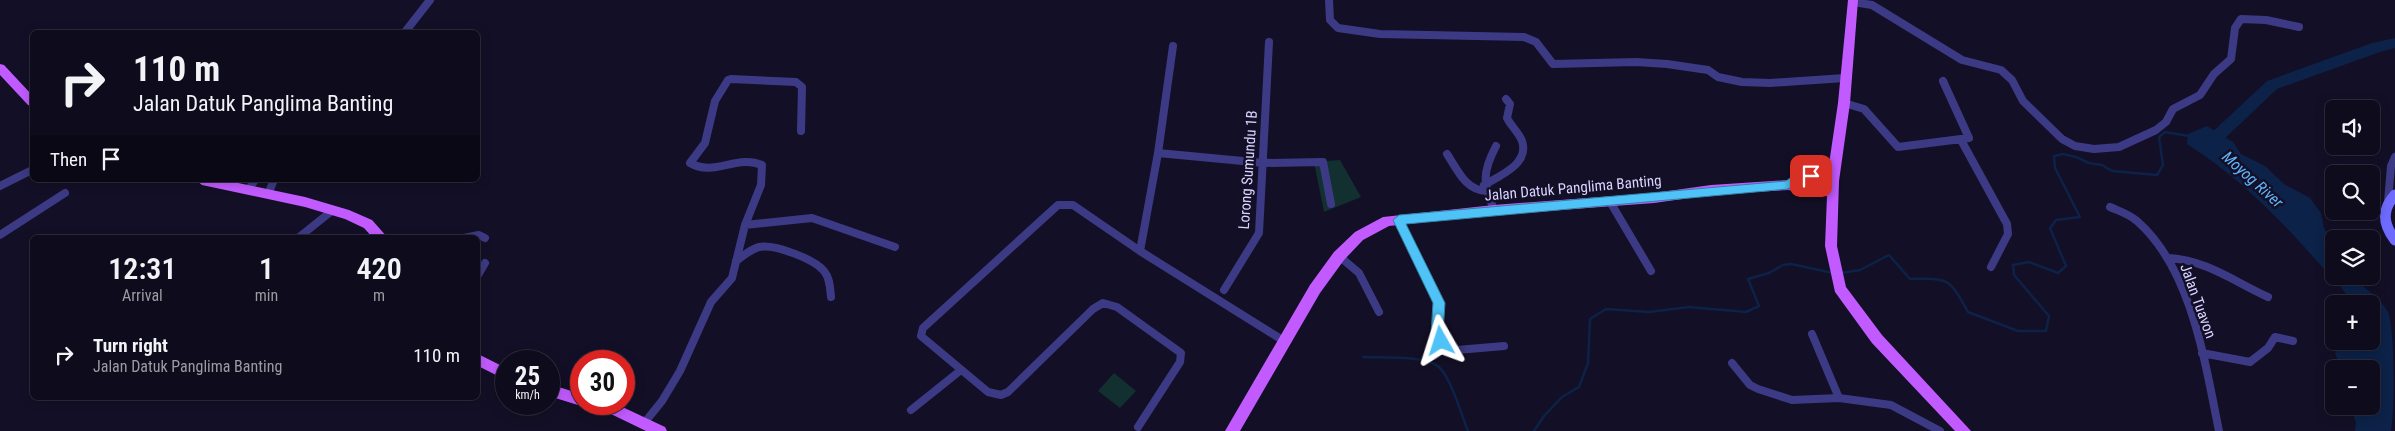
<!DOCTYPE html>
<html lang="en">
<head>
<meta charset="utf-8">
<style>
  body { margin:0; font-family:"Roboto Condensed",sans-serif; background:#1c1929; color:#f1f3f6; height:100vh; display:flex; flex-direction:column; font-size:19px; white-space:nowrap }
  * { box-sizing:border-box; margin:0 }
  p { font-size:16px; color:#9b9ba3 }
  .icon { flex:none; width:28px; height:28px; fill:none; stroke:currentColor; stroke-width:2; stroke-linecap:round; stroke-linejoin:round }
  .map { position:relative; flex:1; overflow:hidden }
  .drawer { position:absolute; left:30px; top:235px; width:450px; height:165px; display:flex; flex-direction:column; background:#0e0b1c; border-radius:8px; box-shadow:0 2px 12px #0003,0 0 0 1px #2e2b3b }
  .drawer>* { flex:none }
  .top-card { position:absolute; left:30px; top:30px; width:450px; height:152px; border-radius:8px; box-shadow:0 2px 12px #0003,0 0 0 1px #2e2b3b; background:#0e0b1c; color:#f1f3f6; overflow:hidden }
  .controls { position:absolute; left:2325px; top:100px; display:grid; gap:10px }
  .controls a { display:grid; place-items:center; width:55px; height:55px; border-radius:8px; background:#0e0b1c; box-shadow:0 2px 12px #0003,0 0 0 1px #2e2b3b; font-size:25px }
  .speed { position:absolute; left:495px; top:350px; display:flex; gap:10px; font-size:25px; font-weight:700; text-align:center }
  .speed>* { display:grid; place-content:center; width:65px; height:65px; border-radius:50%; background:#0e0b1c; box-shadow:0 2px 12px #0003,0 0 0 1px #2e2b3b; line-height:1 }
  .speed small { font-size:12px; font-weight:400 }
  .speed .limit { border:8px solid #d22; background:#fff; color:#111 }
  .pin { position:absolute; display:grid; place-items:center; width:42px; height:42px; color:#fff; margin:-21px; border-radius:10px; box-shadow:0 2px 8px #0006 }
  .me { position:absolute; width:55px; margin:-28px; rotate:354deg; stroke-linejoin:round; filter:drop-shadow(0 0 4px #0008) }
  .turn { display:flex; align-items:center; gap:18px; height:105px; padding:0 20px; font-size:22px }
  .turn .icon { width:65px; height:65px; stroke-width:2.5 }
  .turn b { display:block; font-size:35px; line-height:42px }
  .then { display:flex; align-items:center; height:48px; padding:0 20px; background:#0003; gap:10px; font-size:19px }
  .eta { display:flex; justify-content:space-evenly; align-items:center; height:85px; text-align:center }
  .eta b { font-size:30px; font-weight:600; line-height:35px }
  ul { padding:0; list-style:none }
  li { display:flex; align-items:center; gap:15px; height:70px; padding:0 20px }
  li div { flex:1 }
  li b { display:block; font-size:19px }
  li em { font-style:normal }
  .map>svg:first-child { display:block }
</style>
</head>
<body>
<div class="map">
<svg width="2395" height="431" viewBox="0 0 2395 431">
  <rect width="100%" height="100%" fill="#130f26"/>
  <path fill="#12302f" d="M1340 160 1361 197 1324 212 1314 162Z
    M1114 373 1136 391 1120 408 1098 391Z"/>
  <path fill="#0c2248" d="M2207 126 2233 142 2241 154 2265 166 2284 184 2310 198 2321 213 2324 228 2334 243V276H2354C2364 290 2379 296 2388 312 2395 330 2395 408 2391 431H2355L2356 423 2350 406H2371V369H2341L2335 353 2341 341H2371V304H2352C2346 291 2333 279 2323 268 2283 222 2239 177 2187 144L2188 134Z"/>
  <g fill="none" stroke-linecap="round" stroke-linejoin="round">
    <path stroke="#0c2248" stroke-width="2.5" d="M1841 273 1860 270 1889 255 1910 279C1950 278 1949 278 1968 312L2018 331H2046L2049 316 2014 275 2013 265 2029 262 2058 273 2066 266 2050 228 2056 220 2080 217 2055 168 2054 156 2063 154 2076 157 2089 163 2102 165 2112 171 2157 175 2163 165 2159 137 2165 132 2189 136
      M1363 357C1381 358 1426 355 1439 367 1452 380 1461 414 1468 431
      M1534 431 1544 416 1562 397 1579 387 1588 363 1590 319 1606 309 1649 312 1689 307 1746 312 1759 306 1748 279 1769 273 1783 265 1791 264 1833 273"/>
    <path fill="#0c2248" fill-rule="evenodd" d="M2395 38V48L2380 52 2277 89 2222 141 2227 148 2225 152C2215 155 2209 149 2204 141L2207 137 2267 81 2372 43Z"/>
    <path stroke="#3d3a85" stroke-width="8" d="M1329 0 1330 20 1338 28 1380 34 1524 37 1536 42 1553 64 1636 62 1667 64 1708 70 1718 77 1742 82 1770 83 1845 78
      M1853 2 1872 5 1962 60 2001 70 2012 80 2023 101 2062 139 2075 146 2094 149 2119 147 2156 130 2166 122 2173 109 2200 95 2214 74 2231 59 2235 28 2241 19 2266 20 2299 27
      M405 32 430 0
      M1844 103 1864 109 1898 147 1969 138 1943 81
      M1961 140 2007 224 2008 234 1991 267
      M1158 153 1264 163 1323 162 1331 204
      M1447 154C1457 169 1465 190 1486 191
      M1484 185C1499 176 1530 164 1522 141 1519 133 1511 126 1507 118L1510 104 1506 99
      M0 186 32 170
      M248 190 255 180
      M268 194 274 180
      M1609 200 1651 271
      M2388 201 2391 166 2395 157
      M2110 207C2119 211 2129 214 2137 221 2192 269 2205 363 2219 431
      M1494 210C1483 182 1482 173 1496 146
      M1399 220 1439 303 1437 334 1441 341 1457 350 1504 346
      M745 225 812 218 895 247
      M0 235 65 193
      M298 238 333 210
      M464 238 479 235 485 238
      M1140 251 1158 153 1173 46
      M1339 256 1359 273 1379 312
      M2169 258C2206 260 2235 282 2268 297
      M736 261C743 256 751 249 759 247 775 244 814 259 824 271 830 278 830 288 831 297
      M478 275 485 263
      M1224 290 1259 233 1269 42
      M1812 334 1839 398
      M2202 353 2250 362 2268 348 2275 337 2293 341
      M1732 363 1750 385 1758 389 1792 400 1839 398 1891 405 1940 431
      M911 410 961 370
      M645 422 662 401 680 371 711 302 732 278 745 225 761 185 762 165C737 154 714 177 690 163L705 143 715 101 728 80 731 79 796 82 802 87 801 131
      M1138 427 1180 362 1181 353 1117 307 1103 303 1093 309 1008 392 1001 395 988 392 921 336 923 328 1058 205H1073L1140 251 1284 341"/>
    <path stroke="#6f6bff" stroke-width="11" d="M2395 195C2381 210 2383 224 2395 240"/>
    <path fill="#c25bff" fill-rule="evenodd" d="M1848 0H1858L1850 103 1839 181 1837 246 1846 287 1882 335 1971 431H1955L1872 343 1835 292 1825 246 1827 196 1788 190 1755 192 1711 195 1654 203 1494 215 1389 226 1363 240 1344 260 1320 293 1240 431H1225L1310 285 1334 252 1355 232 1383 217 1494 205 1654 193 1711 185 1788 180 1805 183 1807 173 1815 169 1828 171 1838 103ZM1817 179 1824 180 1828 184 1827 187 1822 186Z
      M0 64 4 65 32 95V106L28 105 0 75Z
      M196 180H224L305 197 349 210 372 220 388 238H373L364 228 345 219 305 207 202 185Z
      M478 354 506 368V380L478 366Z
      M549 384 581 394V404H586L581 406 549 396Z
      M588 404H616L665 427 667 431H646L613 415 590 408Z"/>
  </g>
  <path fill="#4fc3f7" stroke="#337fa1" d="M1811 172 1815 173V179L1801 182 1788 189 1406 224 1445 303 1443 334 1447 341 1441 347 1436 345 1431 334 1433 303 1393 220 1399 215 1786 181 1794 175Z"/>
  <g text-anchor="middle" stroke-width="5" stroke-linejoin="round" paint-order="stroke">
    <g font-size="15" fill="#d9d4ff" stroke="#130f26">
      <text transform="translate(1248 170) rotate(-86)" y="5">Lorong Sumundu 1B</text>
      <text transform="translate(1573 188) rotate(-5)" y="5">Jalan Datuk Panglima Banting</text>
      <text transform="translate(2198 301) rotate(70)" y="5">Jalan Tuavon</text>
    </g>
    <g font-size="16" font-style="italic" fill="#62b6ff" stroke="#130f26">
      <text transform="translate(2253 179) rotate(42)" y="6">Moyog River</text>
    </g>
  </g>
</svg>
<div class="controls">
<a><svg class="icon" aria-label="sound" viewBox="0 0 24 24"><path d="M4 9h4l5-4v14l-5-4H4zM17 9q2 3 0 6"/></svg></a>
<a><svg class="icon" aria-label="search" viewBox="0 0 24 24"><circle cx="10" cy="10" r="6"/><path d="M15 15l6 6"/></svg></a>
<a><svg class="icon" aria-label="layers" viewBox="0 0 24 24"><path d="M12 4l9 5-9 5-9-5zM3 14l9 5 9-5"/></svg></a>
<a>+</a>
<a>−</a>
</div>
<div class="speed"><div>25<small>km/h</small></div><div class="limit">30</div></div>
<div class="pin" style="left:1811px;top:176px;background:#d93025"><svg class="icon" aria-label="arrive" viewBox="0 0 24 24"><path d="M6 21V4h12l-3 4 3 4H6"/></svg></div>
<svg class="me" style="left:1441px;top:341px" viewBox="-20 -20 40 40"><path d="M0-17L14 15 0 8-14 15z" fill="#4fc3f7" stroke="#fff" stroke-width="4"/></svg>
<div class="top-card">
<div class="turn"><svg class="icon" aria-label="right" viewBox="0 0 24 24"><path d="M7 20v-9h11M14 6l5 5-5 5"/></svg><div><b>110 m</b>Jalan Datuk Panglima Banting</div></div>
<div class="then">Then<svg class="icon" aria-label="arrive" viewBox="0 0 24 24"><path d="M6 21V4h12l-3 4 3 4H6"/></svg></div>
</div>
<section class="drawer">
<div class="eta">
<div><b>12:31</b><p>Arrival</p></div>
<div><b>1</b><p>min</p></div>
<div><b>420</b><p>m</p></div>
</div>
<ul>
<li><svg class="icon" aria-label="right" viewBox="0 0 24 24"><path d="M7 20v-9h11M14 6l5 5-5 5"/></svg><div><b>Turn right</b><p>Jalan Datuk Panglima Banting</p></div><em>110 m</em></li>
</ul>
</section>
</div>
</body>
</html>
